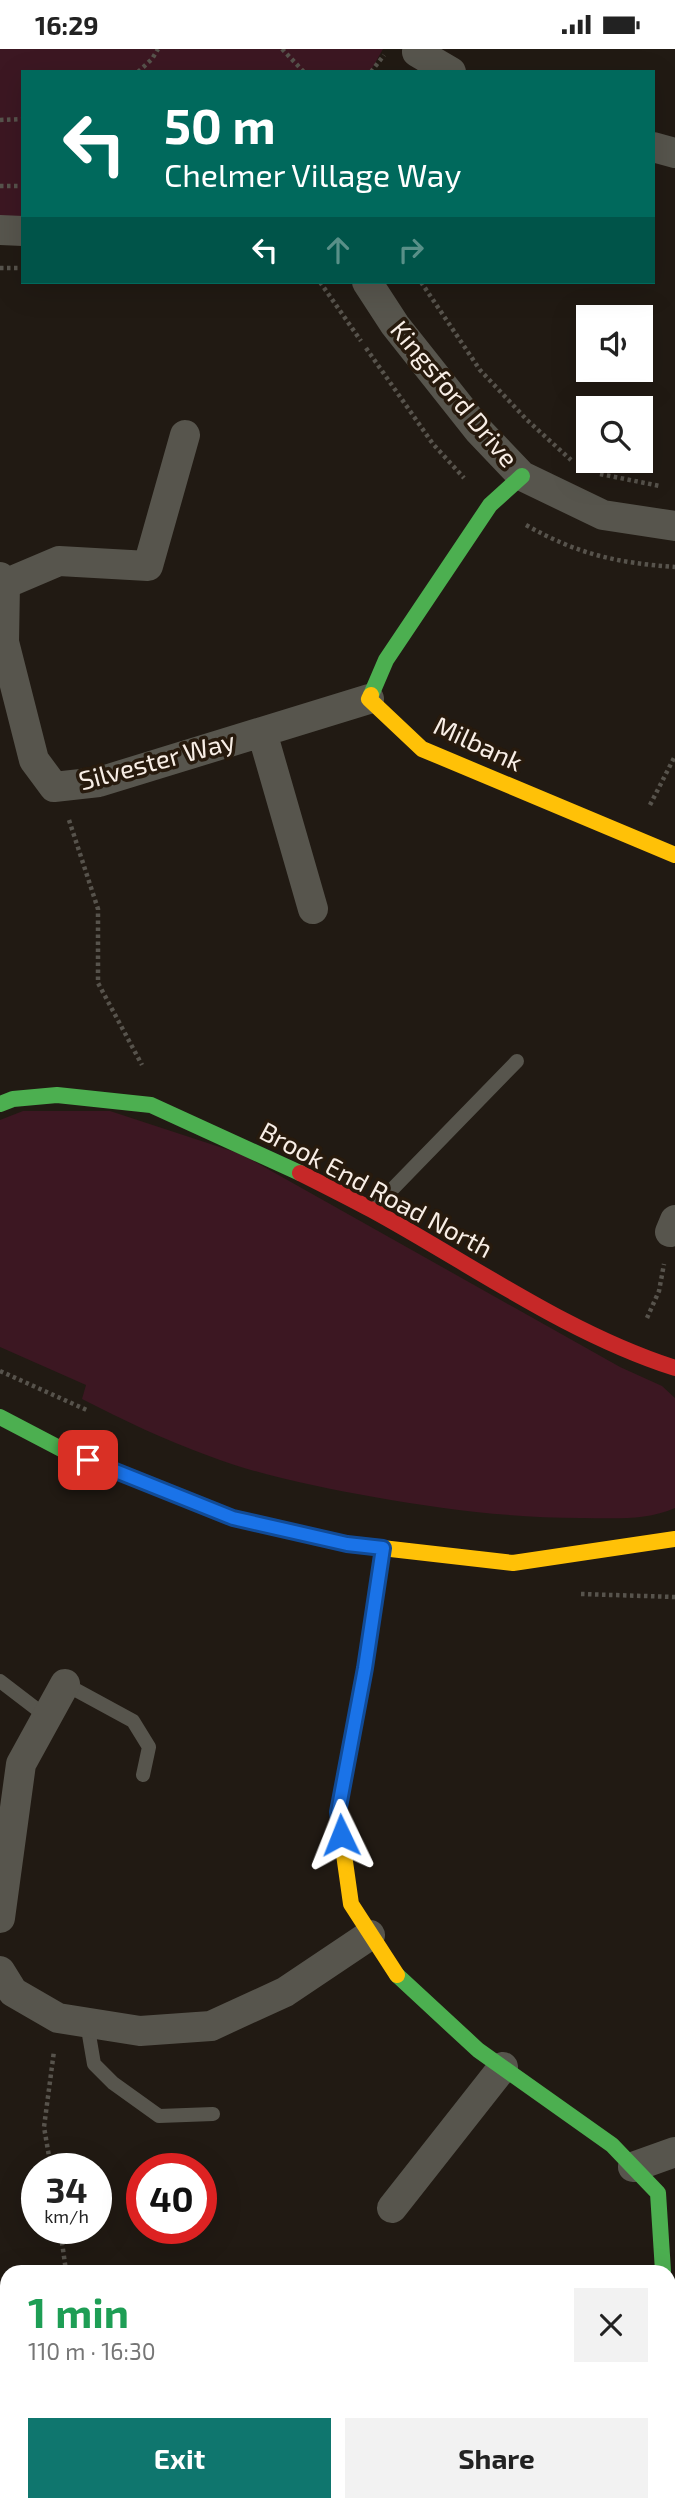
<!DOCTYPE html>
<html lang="en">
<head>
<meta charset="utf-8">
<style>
  body { margin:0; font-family:"Exo 2",sans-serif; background:#f2f2f2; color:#222; height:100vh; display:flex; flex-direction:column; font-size:26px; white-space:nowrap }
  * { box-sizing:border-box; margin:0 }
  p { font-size:23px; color:#767676 }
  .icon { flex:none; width:38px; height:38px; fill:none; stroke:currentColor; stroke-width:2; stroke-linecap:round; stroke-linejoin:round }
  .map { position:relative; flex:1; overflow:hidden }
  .drawer { position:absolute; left:0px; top:2216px; width:676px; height:247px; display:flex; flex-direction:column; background:#fff; border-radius:21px 21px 0 0; box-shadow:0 7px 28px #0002 }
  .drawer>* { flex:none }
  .top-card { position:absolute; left:21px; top:21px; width:634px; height:214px; border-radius:0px; box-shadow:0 7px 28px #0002; background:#00695c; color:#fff; overflow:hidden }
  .buttons { position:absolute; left:576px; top:256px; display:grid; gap:14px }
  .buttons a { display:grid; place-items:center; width:77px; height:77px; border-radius:0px; background:#fff; box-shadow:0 7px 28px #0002; font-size:35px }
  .speed { position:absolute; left:21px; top:2104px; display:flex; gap:14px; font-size:35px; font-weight:700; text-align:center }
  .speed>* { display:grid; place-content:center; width:91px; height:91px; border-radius:50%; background:#fff; box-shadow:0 7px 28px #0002; line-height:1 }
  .speed small { font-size:18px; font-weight:400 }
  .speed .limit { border:10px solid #d22; background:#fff; color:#111 }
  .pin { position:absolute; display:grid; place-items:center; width:60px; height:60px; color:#fff; margin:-30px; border-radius:14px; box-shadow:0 4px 10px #0006 }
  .me { position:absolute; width:77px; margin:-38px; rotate:358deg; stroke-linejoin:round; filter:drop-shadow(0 0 5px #0008) }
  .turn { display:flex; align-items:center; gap:24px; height:147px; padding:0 28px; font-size:32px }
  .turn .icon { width:91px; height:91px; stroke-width:2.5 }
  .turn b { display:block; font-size:49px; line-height:60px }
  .lanes { display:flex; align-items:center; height:66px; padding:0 28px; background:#0003; justify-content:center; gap:35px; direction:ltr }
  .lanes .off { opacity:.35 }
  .round { display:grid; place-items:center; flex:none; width:74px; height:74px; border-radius:0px; background:#f2f2f2 }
  .summary { display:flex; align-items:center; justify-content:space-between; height:119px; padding:0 28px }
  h1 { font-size:42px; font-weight:700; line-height:52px; color:#1e9e55 }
  .button { display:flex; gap:14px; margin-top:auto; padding:14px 28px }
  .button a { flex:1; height:80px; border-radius:0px; background:#0f766e; color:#fff; font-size:28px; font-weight:700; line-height:80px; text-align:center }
  .button a+a { background:#f2f2f2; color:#222 }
  .status { display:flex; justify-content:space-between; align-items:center; height:49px; padding:0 35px; background:#fff; direction:ltr }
  .status svg { height:19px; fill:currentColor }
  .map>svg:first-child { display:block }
</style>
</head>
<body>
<div class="status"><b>16:29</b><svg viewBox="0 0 49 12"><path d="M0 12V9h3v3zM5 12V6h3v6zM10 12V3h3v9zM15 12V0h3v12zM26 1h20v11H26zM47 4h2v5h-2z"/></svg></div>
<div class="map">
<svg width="675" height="2461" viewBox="0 0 675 2461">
  <rect width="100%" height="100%" fill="#211a13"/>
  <path fill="#3c1722" d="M0 0H383L370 23H23V174L0 172Z
    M23 1062H110L241 1105 620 1318 662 1337 675 1349V1459C646 1472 612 1469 581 1469 511 1469 442 1460 374 1448 318 1438 262 1427 209 1407 165 1391 123 1371 82 1350L86 1336 0 1298V1071Z
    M0 2236H7V2455H53V2461H0Z"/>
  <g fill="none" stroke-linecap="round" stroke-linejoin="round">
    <path stroke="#57534c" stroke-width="4.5" stroke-dasharray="3.5 3.5" stroke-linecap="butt" d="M282 0 304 23
      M138 23 152 10 158 0
      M371 23 384 6
      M0 71 23 70
      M0 137H23
      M0 219H23
      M320 233 361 292
      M421 233 480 321 527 371 571 411
      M366 299 433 395 464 429
      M600 425 660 437
      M526 476C577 505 617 514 675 518
      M650 756 675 707
      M69 771 98 860V934L142 1016
      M647 1269 659 1242 664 1215
      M0 1322 89 1362
      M581 1545 675 1548
      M51 2119 44 2078 54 2002
      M60 2179 66 2222
      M0 2289 7 2288
      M668 2310 675 2303
      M0 2397 7 2398"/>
    <path stroke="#57554d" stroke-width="14" d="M373 1160 517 1012
      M0 1632 47 1668
      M65 1635 133 1672 149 1698 143 1726
      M87 1974 94 2015 113 2034 159 2067 213 2065
      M585 2461V2455"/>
    <path stroke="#57554d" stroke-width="30" d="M417 3 451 23
      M653 98 675 104
      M0 181 23 182
      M367 233 395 276 479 382 522 427 603 466 675 477
      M0 528 5 535 4 593 34 711 54 738 99 733 369 650
      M5 535 59 512 148 517 185 386
      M262 683 313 860
      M670 1183 675 1171
      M0 1869 21 1715 65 1635
      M0 1922 13 1943 58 1969 140 1982 211 1977 285 1943 370 1886
      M633 2118 675 2103
      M392 2159 503 2018
      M349 2461 350 2455"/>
    <path stroke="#4caf50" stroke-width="16" d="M371 646 386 611 490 456 522 427
      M0 1055 13 1050 57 1046 151 1056 300 1124
      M0 1368 63 1401 233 1469 299 1484
      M397 1926 478 2001 612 2096 658 2144 663 2222"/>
    <path stroke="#ffc107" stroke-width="16" d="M371 646 369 650 422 700 675 806
      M299 1484 347 1495 513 1514 675 1490
      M383 1499 365 1619 338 1763 351 1855 397 1926"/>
    <path stroke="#c62828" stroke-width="16" d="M300 1124C324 1136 348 1148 372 1161 471 1215 566 1284 675 1319"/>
  </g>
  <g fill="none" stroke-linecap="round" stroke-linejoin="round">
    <g stroke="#114b97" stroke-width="18">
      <path id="route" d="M88 1411 233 1469 347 1495 383 1499 365 1619 338 1763 341 1786"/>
    </g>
    <use href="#route" stroke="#1a73e8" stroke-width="12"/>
  </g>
  <g text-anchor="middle" stroke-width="7" stroke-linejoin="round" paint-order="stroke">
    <g font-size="26" fill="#f8eee6" stroke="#271a0d">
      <text transform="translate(454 345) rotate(50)" y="9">Kingsford Drive</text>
      <text transform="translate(478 695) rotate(25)" y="9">Milbank</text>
      <text transform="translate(157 712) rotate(-15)" y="9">Silvester Way</text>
      <text transform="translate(376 1141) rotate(28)" y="9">Brook End Road North</text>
    </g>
  </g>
</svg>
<div class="buttons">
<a><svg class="icon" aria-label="sound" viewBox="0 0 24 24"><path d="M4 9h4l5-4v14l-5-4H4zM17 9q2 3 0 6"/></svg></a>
<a><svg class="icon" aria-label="search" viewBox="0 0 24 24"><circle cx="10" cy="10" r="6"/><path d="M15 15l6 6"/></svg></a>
</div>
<div class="speed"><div>34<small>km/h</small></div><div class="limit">40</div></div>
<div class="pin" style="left:88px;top:1411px;background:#d93025"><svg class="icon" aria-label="arrive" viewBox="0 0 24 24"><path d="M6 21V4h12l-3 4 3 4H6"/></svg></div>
<svg class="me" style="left:341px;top:1786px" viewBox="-20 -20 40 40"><path d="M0-17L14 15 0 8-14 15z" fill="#1a73e8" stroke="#fff" stroke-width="4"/></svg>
<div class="top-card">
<div class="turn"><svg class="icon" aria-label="left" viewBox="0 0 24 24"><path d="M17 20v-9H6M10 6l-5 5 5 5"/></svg><div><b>50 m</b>Chelmer Village Way</div></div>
<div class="lanes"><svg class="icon" aria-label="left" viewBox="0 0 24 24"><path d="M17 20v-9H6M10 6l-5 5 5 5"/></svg><svg class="icon off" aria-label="ahead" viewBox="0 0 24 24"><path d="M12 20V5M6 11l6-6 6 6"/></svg><svg class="icon off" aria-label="right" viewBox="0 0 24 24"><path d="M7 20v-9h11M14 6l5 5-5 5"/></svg></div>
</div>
<section class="drawer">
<div class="summary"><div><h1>1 min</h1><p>110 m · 16:30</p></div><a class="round"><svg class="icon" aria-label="close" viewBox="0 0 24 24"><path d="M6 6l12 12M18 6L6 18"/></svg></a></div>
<div class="button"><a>Exit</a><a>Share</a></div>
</section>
</div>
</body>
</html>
